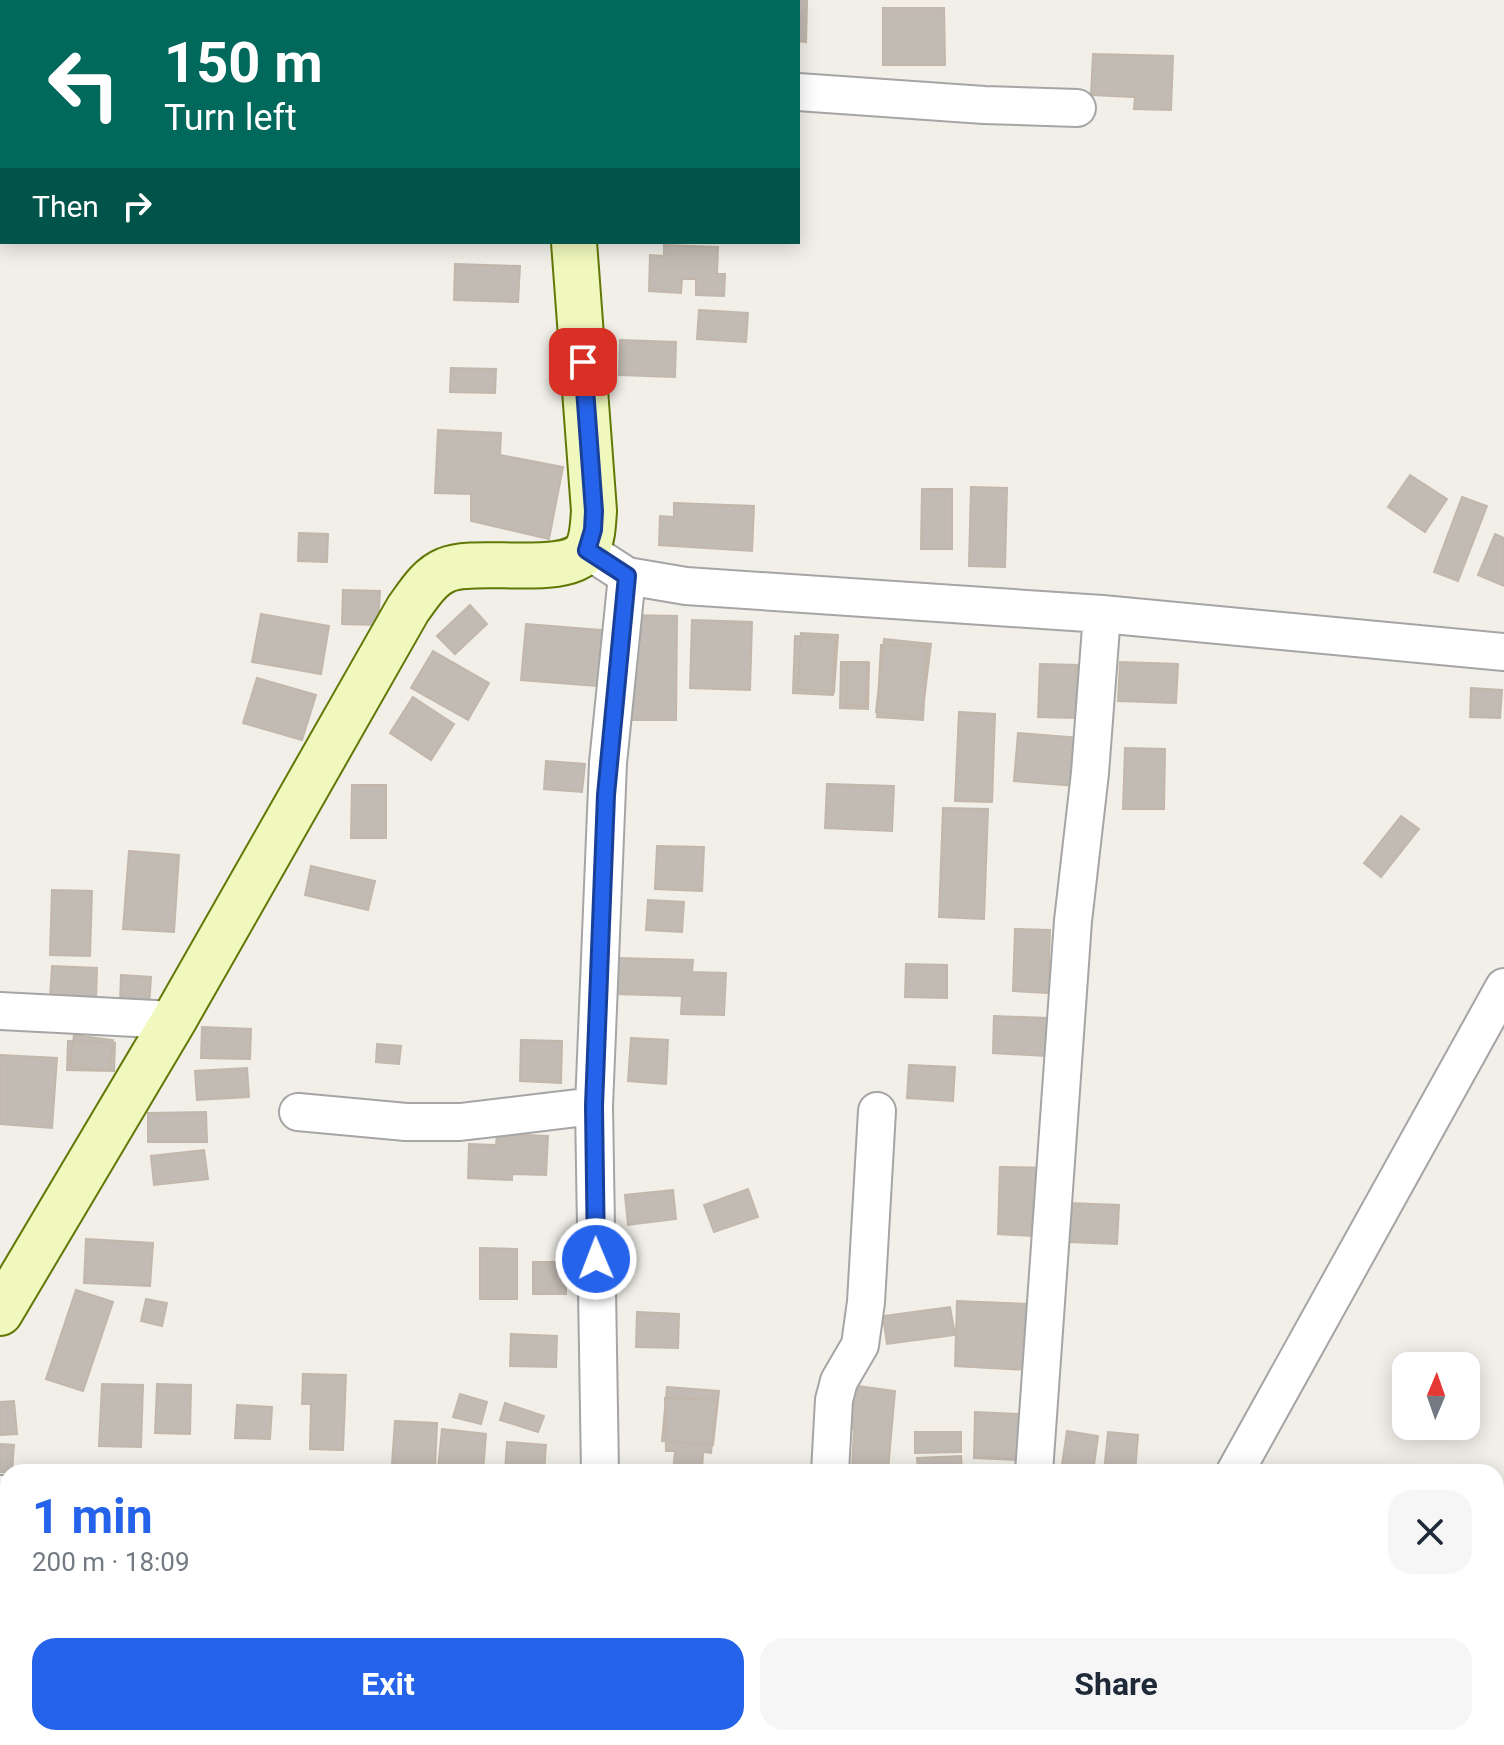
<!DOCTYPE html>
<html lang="en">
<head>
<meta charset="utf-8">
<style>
  body { margin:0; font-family:Roboto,sans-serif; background:#f6f6f7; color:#1f2937; height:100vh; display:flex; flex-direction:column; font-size:30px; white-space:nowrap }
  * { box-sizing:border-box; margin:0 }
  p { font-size:26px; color:#747a83 }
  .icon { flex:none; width:44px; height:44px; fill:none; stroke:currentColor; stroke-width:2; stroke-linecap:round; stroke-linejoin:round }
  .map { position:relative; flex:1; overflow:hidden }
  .panel { position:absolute; left:0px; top:1464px; width:1504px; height:282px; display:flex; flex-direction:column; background:#fff; border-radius:24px 24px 0 0; box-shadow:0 4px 20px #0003 }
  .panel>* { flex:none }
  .top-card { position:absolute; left:0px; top:0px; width:800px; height:244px; box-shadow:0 4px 20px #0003; background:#00695c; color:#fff; overflow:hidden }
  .needle { width:52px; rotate:2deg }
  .tools { position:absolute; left:1392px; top:1352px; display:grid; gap:16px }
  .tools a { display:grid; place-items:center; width:88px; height:88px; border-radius:16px; background:#fff; box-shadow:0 4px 20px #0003; font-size:40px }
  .pin { position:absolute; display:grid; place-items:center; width:68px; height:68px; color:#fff; margin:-34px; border-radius:16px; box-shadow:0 4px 12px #0006 }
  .me { position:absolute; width:88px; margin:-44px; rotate:359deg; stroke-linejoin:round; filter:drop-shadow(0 0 6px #0008) }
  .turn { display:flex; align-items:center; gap:28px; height:168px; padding:0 32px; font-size:36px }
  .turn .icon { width:104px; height:104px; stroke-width:2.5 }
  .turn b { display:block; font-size:56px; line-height:68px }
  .then { display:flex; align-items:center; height:76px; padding:0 32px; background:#0003; gap:16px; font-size:30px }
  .round { display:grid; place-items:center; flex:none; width:84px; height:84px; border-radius:24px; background:#f6f6f7 }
  .summary { display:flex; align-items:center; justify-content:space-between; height:136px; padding:0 32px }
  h1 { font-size:48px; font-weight:700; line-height:60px; color:#2563eb }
  .button { display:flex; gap:16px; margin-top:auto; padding:16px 32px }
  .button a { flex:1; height:92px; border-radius:24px; background:#2563eb; color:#fff; font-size:32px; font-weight:700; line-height:92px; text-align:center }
  .button a+a { background:#f6f6f7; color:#1f2937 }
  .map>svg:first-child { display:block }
</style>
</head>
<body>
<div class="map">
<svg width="1504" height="1745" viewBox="0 0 1504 1745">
  <rect width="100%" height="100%" fill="#f1efe8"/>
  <path fill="#c2bbb4" stroke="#c2b7aa" stroke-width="2" d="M610 0H694L610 2Z
    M738 0H807L806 42 798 41V2H738Z
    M883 8H944L945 65H883Z
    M1093 54 1173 56 1171 110 1134 109 1135 97 1091 95Z
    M664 245 718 247 717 274H725L724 296 696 295V279H682L681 293 649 291 650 255 664 256Z
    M455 264 520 266 518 302 454 300Z
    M699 310 748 313 746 342 697 339Z
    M620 340 676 342 675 377 619 375Z
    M451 368 496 369 495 393 450 392Z
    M438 430 501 433 500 455 563 467 549 539 471 521V494L435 493Z
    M1410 475 1447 499 1425 532 1388 507Z
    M971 487 1007 488 1005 567 969 566Z
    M922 489H952V549H921Z
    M1462 497 1487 506 1458 581 1434 572Z
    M674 503 754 506 752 551 659 545 660 516 674 517Z
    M299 533 328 534 327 562 298 561Z
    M1495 534 1504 538V586L1478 575Z
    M343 590 380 591 378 625 342 624Z
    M470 605 487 624 455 654 437 636Z
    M261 614 329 626 321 674 252 662Z
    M625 615 677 616 676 720H625Z
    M692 620 752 622 750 690 690 688Z
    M526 624 613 631 609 687 521 680Z
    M801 633 838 635 834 692 798 689Z
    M795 636 835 638 833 695 793 693Z
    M884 639 931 644 922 717 876 712Z
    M881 645 927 647 923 720 877 717Z
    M433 651 489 683 468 720 411 688Z
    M841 662 869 663 868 709 840 708Z
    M847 662H868L866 706 846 705Z
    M1120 662 1178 664 1176 703 1118 701Z
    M1040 664 1078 665 1076 718 1038 717Z
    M257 678 316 695 302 740 243 723Z
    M1471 688 1502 690 1500 718 1470 717Z
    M413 697 454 724 431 760 390 733Z
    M959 712 995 714 992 802 955 801Z
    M1018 733 1080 738 1076 786 1014 781Z
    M1125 748 1165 749 1164 809H1123Z
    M546 761 585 764 582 792 544 789Z
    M827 784 894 786 892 831 825 828Z
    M352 785H386V838H351Z
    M943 808 988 809 984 919 939 917Z
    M1401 816 1419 829 1381 877 1364 863Z
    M657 846 704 847 702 891 655 889Z
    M129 851 179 855 174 932 123 929Z
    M311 866 375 881 368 910 305 895Z
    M52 890 92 891 90 956 50 955Z
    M648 900 684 902 682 932 646 930Z
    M1015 929 1050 930 1048 993 1013 991Z
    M618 958 693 960 692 972 726 973 724 1015 681 1014 682 996 616 994Z
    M906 964 947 965V998L905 997Z
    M52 966 97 968 96 999 50 997Z
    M121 975 151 977 149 1005 120 1003Z
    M994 1016 1047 1018 1045 1056 993 1053Z
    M202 1027 251 1029 250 1059 201 1058Z
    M74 1035 113 1040 109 1071 70 1066Z
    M631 1038 668 1040 666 1084 628 1081Z
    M521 1040 562 1041 561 1083 520 1081Z
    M68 1041 115 1043 114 1071 67 1070Z
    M377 1044 401 1046 399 1064 376 1062Z
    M0 1055 57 1058 52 1128 0 1124Z
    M909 1065 955 1067 953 1101 907 1098Z
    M247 1068 249 1097 197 1100 195 1071Z
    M206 1112 207 1142H148V1113Z
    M497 1134 548 1136 546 1175 512 1174V1180L468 1178 469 1144 496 1145Z
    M204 1150 208 1179 154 1185 151 1156Z
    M1000 1167 1048 1168 1047 1197H1034L1032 1236 998 1234Z
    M748 1189 758 1217 714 1232 704 1205Z
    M673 1190 676 1219 628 1225 625 1195Z
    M1069 1203 1119 1205 1117 1244 1068 1242Z
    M86 1239 153 1243 150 1286 84 1283Z
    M480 1248 517 1249V1299H480Z
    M533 1262H566V1294H533Z
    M76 1290 113 1302 83 1391 46 1379Z
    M146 1299 167 1303 162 1326 141 1321Z
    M957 1301 1030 1304 1028 1370 955 1366Z
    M950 1307 955 1335 887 1344 883 1316Z
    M637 1312 679 1314 678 1348 636 1347Z
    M511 1334 557 1336 556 1367 510 1366Z
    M303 1374 346 1375 343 1450 310 1449 311 1404H302Z
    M102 1384 143 1385 141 1447 99 1446Z
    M157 1384 191 1385 190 1434 155 1433Z
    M843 1384 895 1391 888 1470 852 1469 854 1429 836 1426Z
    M667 1387 719 1391 713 1445 662 1441Z
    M460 1394 487 1402 481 1424 453 1417Z
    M665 1398 717 1400 711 1453 703 1452 702 1472H673L675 1451H666Z
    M14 1401 17 1434 0 1435V1402Z
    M505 1403 544 1416 538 1432 500 1420Z
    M237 1405 272 1407 270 1439 235 1438Z
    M975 1412 1020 1414 1018 1460 974 1458Z
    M395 1421 437 1423 435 1467 392 1464Z
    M442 1429 486 1434 483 1472 438 1469Z
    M1067 1431 1098 1436 1093 1472H1061Z
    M915 1432H961V1452L915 1453Z
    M1108 1432 1138 1435 1135 1472H1104Z
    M507 1442 546 1445 544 1472H505Z
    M0 1444 14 1445 12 1472H0Z
    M961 1456 962 1472H918L917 1458Z
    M0 1515H8V1565H0Z
    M1504 1695V1745H1488L1482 1742 1484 1738H1496V1712Z
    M1204 1738H1248L1244 1745H1201Z"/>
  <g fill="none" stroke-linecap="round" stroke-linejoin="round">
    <g stroke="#a5a5a5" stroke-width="40">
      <path id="street" d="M798 92 984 105 1077 108
        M587 550 627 576 686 586 1102 614 1504 652
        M0 1011 174 1020
        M298 1112 406 1122H460L594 1106
        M600 1472 594 1106 608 763 627 576
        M830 1472 834 1400 839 1381 860 1345 866 1302 877 1111
        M1034 1472 1073 921 1090 773 1102 614
        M1235 1472 1504 987
        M0 1494H8
        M1398 1738 1411 1745
        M197 1745V1738"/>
    </g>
    <g stroke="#617807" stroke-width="48">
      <path id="secondary" d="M553 0V2
        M0 1313 174 1020 408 609C419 594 429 577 446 570 477 556 572 580 588 547 593 536 593 523 594 511L574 242"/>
    </g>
    <use href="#street" stroke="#fff" stroke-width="36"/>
    <use href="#secondary" stroke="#f0f8be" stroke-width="44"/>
  </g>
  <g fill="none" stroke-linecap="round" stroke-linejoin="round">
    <g stroke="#184099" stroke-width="20">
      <path id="route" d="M583 362 594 511 593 530 587 550 627 576 606 795 594 1106 596 1259"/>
    </g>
    <use href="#route" stroke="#2563eb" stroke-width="14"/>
  </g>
</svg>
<div class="tools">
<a><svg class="needle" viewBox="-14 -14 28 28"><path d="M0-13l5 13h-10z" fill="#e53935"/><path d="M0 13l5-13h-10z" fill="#747a83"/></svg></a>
</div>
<div class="pin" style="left:583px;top:362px;background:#d93025"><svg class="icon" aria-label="arrive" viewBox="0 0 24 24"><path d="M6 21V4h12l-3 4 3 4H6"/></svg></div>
<svg class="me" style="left:596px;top:1259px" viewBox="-20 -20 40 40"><circle r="17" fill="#2563eb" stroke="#fff" stroke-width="3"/><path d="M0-11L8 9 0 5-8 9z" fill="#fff"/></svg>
<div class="top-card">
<div class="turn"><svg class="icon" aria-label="left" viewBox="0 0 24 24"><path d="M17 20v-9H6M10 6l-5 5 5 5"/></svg><div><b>150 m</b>Turn left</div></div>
<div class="then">Then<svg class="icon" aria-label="right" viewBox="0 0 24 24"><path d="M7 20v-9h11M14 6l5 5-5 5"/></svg></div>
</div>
<section class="panel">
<div class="summary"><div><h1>1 min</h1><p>200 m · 18:09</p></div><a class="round"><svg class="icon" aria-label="close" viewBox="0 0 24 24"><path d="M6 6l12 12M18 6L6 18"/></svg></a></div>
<div class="button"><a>Exit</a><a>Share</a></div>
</section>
</div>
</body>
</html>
